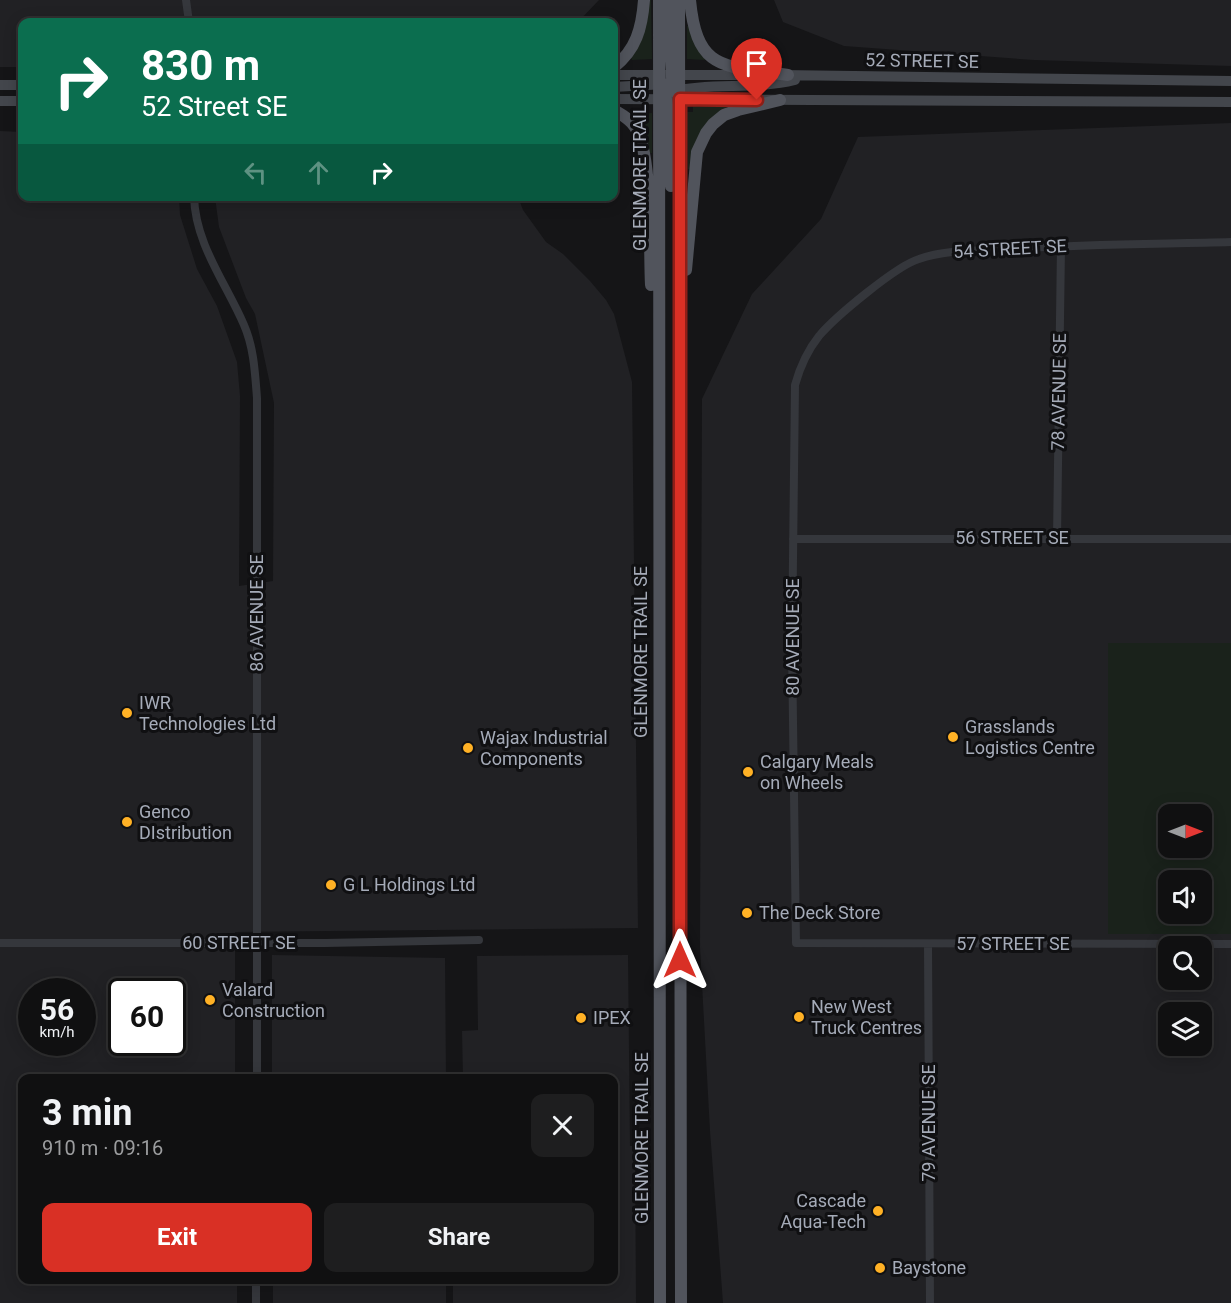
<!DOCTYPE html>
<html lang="en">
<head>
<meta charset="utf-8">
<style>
  body { margin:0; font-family:Roboto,sans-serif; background:#1e1e1f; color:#f1f3f6; height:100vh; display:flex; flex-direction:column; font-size:22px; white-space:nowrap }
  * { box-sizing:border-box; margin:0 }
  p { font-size:20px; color:#9c9d9f }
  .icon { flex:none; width:33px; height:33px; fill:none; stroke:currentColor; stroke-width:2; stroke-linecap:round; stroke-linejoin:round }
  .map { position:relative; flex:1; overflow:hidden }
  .side { position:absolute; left:18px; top:1074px; width:600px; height:210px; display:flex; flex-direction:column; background:#101011; border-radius:12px; box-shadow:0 3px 15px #0003,0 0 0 2px #303031 }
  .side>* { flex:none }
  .top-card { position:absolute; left:18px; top:18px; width:600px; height:183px; border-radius:12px; box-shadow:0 3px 15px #0003,0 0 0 2px #303031; background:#0b6e4f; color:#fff; overflow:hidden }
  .needle { width:39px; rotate:90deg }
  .tools { position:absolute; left:1158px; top:804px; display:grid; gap:12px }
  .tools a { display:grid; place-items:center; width:54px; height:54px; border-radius:12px; background:#101011; box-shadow:0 3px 15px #0003,0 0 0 2px #303031; font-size:30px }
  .speed { position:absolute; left:18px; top:978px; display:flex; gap:12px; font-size:30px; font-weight:700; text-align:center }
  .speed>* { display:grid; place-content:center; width:78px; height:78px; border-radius:50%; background:#101011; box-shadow:0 3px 15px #0003,0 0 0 2px #303031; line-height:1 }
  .speed small { font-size:15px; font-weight:400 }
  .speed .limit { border:3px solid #111; border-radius:9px; background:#fff; color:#111 }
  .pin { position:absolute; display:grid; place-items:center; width:51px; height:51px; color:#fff; margin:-62px -26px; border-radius:50% 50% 50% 0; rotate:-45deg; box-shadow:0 0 6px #0007 }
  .pin .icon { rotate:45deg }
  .me { position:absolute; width:66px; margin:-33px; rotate:0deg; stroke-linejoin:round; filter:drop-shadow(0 0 4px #0008) }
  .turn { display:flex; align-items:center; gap:21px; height:126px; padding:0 24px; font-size:27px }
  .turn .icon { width:78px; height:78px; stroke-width:2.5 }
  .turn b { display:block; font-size:42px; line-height:51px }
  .lanes { display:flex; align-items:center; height:57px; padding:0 24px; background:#0003; justify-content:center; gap:30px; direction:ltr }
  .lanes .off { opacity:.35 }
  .round { display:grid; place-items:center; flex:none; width:63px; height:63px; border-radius:12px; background:#1e1e1f }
  .headline { display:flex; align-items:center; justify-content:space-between; height:102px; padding:0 24px }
  h1 { font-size:36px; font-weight:700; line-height:45px }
  .action { display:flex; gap:12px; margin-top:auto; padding:12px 24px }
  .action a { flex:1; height:69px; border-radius:12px; background:#d93025; color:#fff; font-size:24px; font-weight:700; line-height:69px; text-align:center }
  .action a+a { background:#1e1e1f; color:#f1f3f6 }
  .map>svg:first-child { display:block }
</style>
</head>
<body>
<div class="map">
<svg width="1231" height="1303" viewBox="0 0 1231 1303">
  <rect width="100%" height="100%" fill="#151517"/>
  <path fill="#212124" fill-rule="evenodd" d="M0 0H599L578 22H22V67H0Z
    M774 0H1231V66L1034 60 844 46 783 22Z
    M1231 123V1303H723L710 1131 700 947 702 399 752 294 821 219 858 137ZM1168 814H1202V848H1168ZM1168 880H1202V914H1168ZM1168 946H1202V980H1168ZM1168 1012H1202V1046H1168Z
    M0 131 22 132V196L179 197 180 215 197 269 217 306 237 362 240 396 239 586 273 581 274 403 255 314 246 298 219 227 215 197H518L523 210 546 242 563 254 590 281 606 300 614 314 632 382 638 928 235 932V1078H22V1280H237V1303H0ZM32 992H82V1042H32ZM122 992H172V1042H122Z
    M272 955 445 958 446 1078H272Z
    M628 955 630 1146H635L636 1303H453V1280H614V1078H463L462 1031 478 1030 477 956Z
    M273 1280H446V1303H273Z"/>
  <path fill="#1a221b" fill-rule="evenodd" d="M648 0H651L652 59 632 60 631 58Z
    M687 26H690L702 55 705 60 687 59Z
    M693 106H726V109L691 169H688L687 112H693Z
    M652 113V153H649L631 115Z
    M1108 643H1231V934H1108ZM1202 814V848H1168V814ZM1202 880V914H1168V880Z"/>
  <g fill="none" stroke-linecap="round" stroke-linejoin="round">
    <path stroke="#35373c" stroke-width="8" d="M186 0 189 22
      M194 196C195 244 226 283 244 325 254 348 255 373 257 398V1078
      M1231 242C1157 244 1083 244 1009 249 979 251 947 249 919 259 896 266 835 317 819 336 807 351 800 367 795 385L792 646 796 943 1231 944
      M1057 538 1061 246
      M793 539H1231
      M0 943H325L479 940
      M928 944 930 1303
      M256 1303V1280"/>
    <path stroke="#43464c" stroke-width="10" d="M614 75H760
      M781 75 1231 81
      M0 85H22
      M614 87 665 84
      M673 91C713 82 755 90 795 80
      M614 99 1231 102
      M0 101H22"/>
    <path stroke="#51545c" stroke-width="12" d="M659 0 660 1303
      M667 0 673 91
      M679 0 681 1303
      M690 0C697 74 726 65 788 75
      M614 67C636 50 642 28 644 0
      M663 84 668 110 671 186
      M614 110C622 115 630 119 635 127 653 153 649 250 651 285
      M686 270 697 152 706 133 713 124 724 115 738 110 780 100"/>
  </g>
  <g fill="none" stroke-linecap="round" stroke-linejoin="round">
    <g stroke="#8d1f18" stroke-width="15">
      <path id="route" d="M680 960V99L757 100"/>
    </g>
    <use href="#route" stroke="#d93025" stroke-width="10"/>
  </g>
  <g fill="#ffb125" stroke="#101012" stroke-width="2">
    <circle cx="127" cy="713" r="6"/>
    <circle cx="953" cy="737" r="6"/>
    <circle cx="468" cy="748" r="6"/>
    <circle cx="748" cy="772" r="6"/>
    <circle cx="127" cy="822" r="6"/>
    <circle cx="331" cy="885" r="6"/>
    <circle cx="747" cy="913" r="6"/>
    <circle cx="210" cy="1000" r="6"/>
    <circle cx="799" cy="1017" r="6"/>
    <circle cx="581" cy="1018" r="6"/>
    <circle cx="878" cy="1211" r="6"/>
    <circle cx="880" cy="1268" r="6"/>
  </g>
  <g text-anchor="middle" stroke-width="6" stroke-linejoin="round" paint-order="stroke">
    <g font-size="18" fill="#a5abb8" stroke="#101012">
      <text transform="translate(922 61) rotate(1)" y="6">52 STREET SE</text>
      <text transform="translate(640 165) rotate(-90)" y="6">GLENMORE TRAIL SE</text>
      <text transform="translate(1010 249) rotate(-3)" y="6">54 STREET SE</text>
      <text transform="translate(1059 392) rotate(-89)" y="6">78 AVENUE SE</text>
      <text x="1012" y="544">56 STREET SE</text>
      <text transform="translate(257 613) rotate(-90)" y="6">86 AVENUE SE</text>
      <text transform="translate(793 637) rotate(-90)" y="6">80 AVENUE SE</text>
      <text transform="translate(641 652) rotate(-90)" y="6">GLENMORE TRAIL SE</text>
      <text x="239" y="949">60 STREET SE</text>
      <text x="1013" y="950">57 STREET SE</text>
      <text transform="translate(929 1123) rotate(-90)" y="6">79 AVENUE SE</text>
      <text transform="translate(642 1138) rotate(-90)" y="6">GLENMORE TRAIL SE</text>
    </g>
    <g font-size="18" fill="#a5abb8" stroke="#101012" text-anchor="start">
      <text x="139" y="709">IWR<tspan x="139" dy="21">Technologies Ltd</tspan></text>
      <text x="965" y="733">Grasslands<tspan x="965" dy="21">Logistics Centre</tspan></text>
      <text x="480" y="744">Wajax Industrial<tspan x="480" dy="21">Components</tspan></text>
      <text x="760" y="768">Calgary Meals<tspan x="760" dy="21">on Wheels</tspan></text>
      <text x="139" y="818">Genco<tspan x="139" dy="21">DIstribution</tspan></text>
      <text x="343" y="891">G L Holdings Ltd</text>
      <text x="759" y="919">The Deck Store</text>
      <text x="222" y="996">Valard<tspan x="222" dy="21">Construction</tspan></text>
      <text x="811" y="1013">New West<tspan x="811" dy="21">Truck Centres</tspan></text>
      <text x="593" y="1024">IPEX</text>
      <text x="866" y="1207" text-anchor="end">Cascade<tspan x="866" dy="21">Aqua-Tech</tspan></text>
      <text x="892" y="1274">Baystone</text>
    </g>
  </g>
</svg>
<div class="tools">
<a><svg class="needle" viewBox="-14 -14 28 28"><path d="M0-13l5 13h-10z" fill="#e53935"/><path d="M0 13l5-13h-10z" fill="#9c9d9f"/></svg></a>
<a><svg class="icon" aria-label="sound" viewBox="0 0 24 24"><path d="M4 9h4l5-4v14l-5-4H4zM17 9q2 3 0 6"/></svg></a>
<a><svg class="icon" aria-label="search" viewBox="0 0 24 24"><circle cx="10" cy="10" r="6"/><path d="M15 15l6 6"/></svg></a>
<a><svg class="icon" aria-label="layers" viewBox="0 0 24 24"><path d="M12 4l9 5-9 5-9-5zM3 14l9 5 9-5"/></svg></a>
</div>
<div class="speed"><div>56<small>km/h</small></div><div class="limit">60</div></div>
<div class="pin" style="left:757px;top:100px;background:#d93025"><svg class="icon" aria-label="arrive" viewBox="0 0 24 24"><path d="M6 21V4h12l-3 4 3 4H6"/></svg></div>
<svg class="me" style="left:680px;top:960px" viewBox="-20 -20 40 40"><path d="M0-17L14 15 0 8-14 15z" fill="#d93025" stroke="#fff" stroke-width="4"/></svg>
<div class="top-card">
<div class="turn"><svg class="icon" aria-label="right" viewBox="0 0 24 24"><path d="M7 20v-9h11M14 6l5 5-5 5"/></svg><div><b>830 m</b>52 Street SE</div></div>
<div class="lanes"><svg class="icon off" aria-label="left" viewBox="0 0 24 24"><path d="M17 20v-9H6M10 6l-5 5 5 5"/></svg><svg class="icon off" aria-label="ahead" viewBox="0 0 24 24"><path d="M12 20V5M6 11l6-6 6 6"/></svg><svg class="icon" aria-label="right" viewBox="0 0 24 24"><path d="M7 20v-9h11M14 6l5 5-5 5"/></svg></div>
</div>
<section class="side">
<div class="headline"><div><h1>3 min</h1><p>910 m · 09:16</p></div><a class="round"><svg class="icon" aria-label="close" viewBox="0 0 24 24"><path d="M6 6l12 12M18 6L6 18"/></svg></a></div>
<div class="action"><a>Exit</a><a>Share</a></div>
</section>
</div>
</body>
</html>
